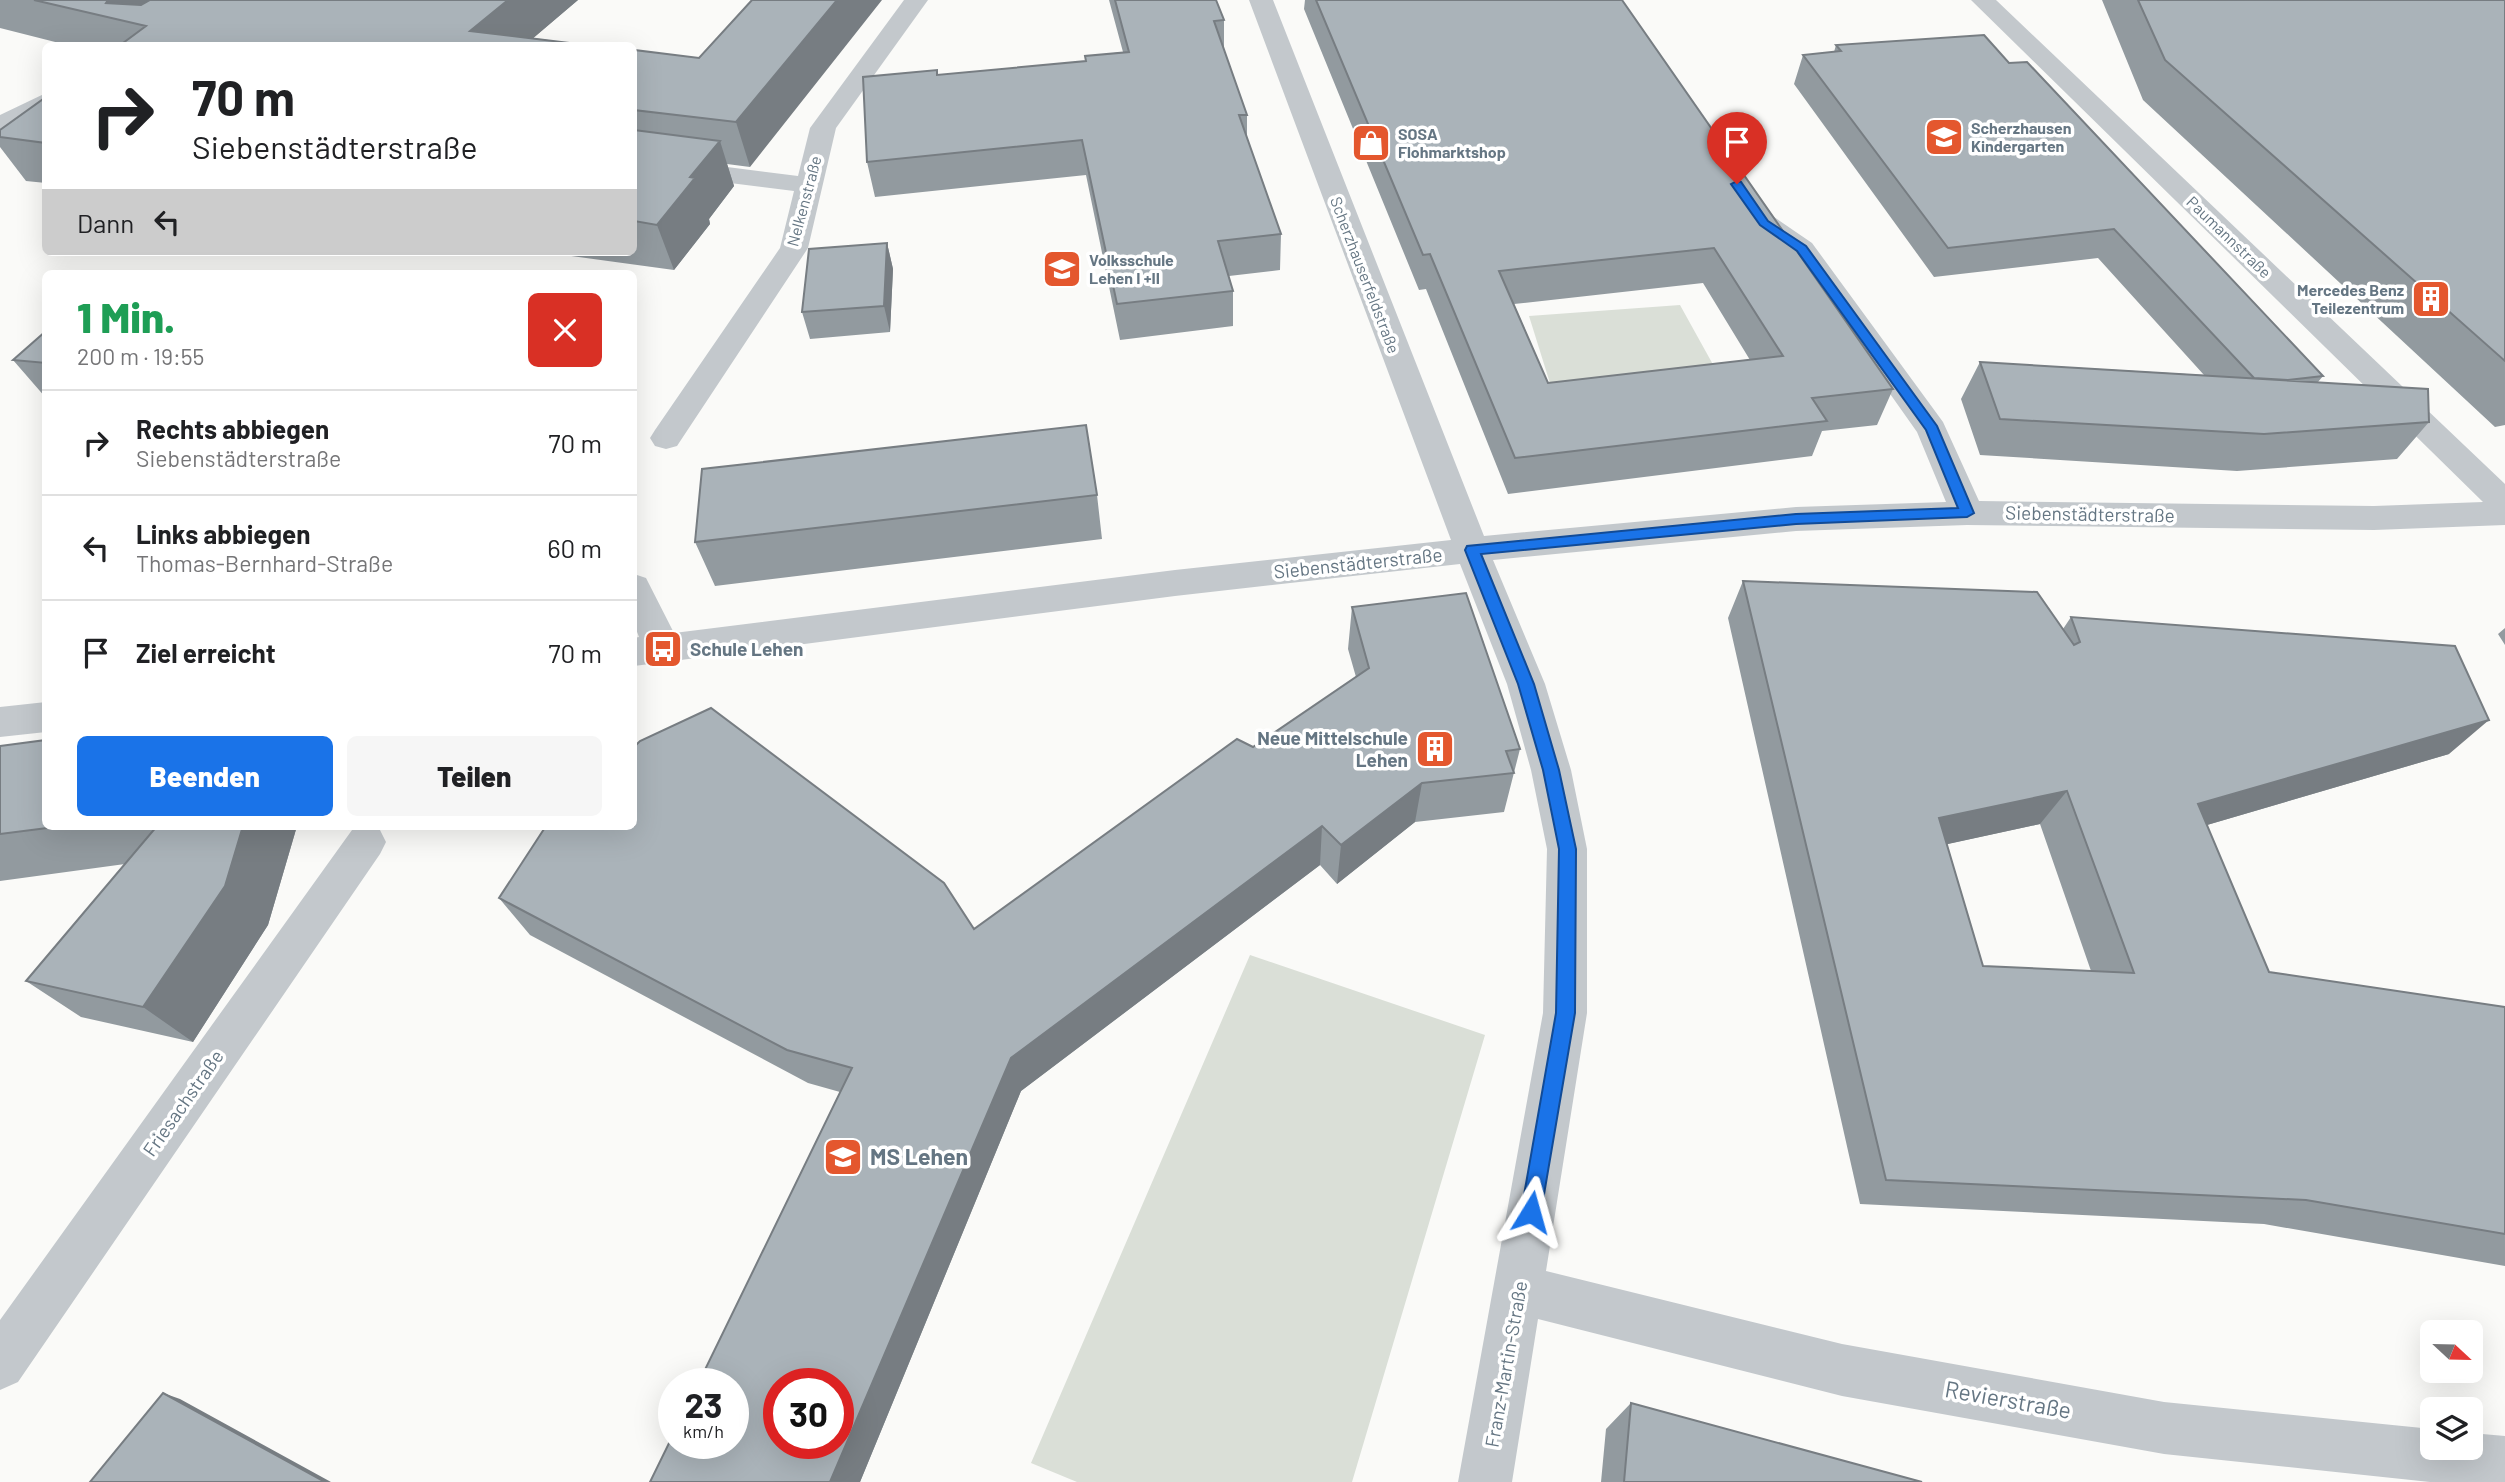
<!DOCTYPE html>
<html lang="de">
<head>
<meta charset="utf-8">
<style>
  body { margin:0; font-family:Barlow,sans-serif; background:#f6f6f6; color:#202124; height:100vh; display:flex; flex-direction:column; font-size:26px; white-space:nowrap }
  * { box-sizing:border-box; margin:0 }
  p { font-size:23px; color:#757577 }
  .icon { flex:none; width:38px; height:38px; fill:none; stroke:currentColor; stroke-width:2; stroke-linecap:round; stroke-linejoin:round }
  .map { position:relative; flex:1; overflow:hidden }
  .sheet { position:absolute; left:42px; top:270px; width:595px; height:560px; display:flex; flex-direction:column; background:#fff; border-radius:10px; box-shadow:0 7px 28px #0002 }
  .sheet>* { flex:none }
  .guide { position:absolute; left:42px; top:42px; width:595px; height:214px; border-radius:10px; box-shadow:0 7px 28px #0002; background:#fff; color:#202124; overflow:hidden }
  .needle { width:46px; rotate:112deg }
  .buttons { position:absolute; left:2420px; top:1320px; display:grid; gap:14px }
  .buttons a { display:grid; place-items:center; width:63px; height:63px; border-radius:10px; background:#fff; box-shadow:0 7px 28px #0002; font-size:35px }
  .speed { position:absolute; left:658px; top:1368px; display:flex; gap:14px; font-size:35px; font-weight:700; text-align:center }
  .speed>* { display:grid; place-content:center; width:91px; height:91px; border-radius:50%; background:#fff; box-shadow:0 7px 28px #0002; line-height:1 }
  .speed small { font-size:18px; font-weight:400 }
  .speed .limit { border:10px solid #d22; background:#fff; color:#111 }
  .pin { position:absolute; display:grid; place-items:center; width:60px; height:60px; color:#fff; margin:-72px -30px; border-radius:50% 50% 50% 0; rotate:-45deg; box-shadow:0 0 7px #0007 }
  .pin .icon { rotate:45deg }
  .me { position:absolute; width:77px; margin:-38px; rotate:8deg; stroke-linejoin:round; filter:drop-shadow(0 0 5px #0008) }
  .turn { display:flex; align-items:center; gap:24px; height:147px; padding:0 35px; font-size:32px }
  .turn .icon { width:91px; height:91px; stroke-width:2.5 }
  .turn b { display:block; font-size:49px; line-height:60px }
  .then { display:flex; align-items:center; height:66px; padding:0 35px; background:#0003; gap:14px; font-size:26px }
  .round { display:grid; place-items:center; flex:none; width:74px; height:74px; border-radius:10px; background:#f6f6f6 }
  .head { display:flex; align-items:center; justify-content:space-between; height:119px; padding:0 35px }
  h1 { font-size:42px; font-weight:800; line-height:52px; color:#1e9e55 }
  .cta { display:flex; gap:14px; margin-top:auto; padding:14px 35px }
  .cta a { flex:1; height:80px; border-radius:10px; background:#1a73e8; color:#fff; font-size:28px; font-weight:800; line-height:80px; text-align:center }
  .cta a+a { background:#f6f6f6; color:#202124 }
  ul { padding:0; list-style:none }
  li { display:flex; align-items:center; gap:21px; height:105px; padding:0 35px; border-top:2px solid #e0e0e0 }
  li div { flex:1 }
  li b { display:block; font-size:26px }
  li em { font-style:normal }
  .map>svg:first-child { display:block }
</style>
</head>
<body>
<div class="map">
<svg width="2505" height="1482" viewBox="0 0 2505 1482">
  <rect width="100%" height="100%" fill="#fafaf8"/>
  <path fill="#dadfd7" d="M1680 305 1721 379 1554 396 1529 316Z
    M1250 955 1485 1035 1352 1482H1077L1031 1463Z"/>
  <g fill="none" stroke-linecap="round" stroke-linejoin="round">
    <path fill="#c3c8cc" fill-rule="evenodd" d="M904 0H928L836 128 808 248 677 446 666 449 655 446 650 438 655 430 780 248 794 191 634 171V155L798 176 810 128Z
      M1249 0H1273L1484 536 1796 507 1946 502 1917 432 1792 255 1754 229 1737 205 1741 199 1751 197 1761 199 1774 217 1812 243 1943 422 1979 501 2374 506 2483 502 1971 0H1996L2505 484V525L2374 530 1967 525 1796 531 1493 560 1545 684 1571 770 1587 849V1013L1546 1271 1842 1344 2164 1402 2432 1429V1447H2471V1433L2505 1436V1482H2430L2164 1454 1842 1396 1538 1319 1512 1482H1458L1543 1013 1547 849 1531 770 1507 684 1460 564 1175 596 634 666V638L639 637 634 624V574L646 578 674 633 1175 570 1451 540Z
      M46 93V110L0 133V115Z
      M46 702V732L0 737V707Z
      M363 826 380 830 386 842 380 854 18 1382 0 1390V1320L352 830Z"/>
  </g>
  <path fill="#929a9f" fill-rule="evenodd" d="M0 0H578L533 38 594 46H71L0 28Z
    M752 0 750 167 727 164 734 186 709 219 710 224 674 270 542 252H634V50L699 58Z
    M1109 0H1216L1224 20V50L1247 115V138L1281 234 1280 270 1229 276 1233 291V326L1120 340 1086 175 875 197 867 162 937 70 938 75 1085 61V56L1123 52Z
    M1305 0H1622L1893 389 1877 425 1822 431 1812 456 1508 494 1426 289 1419 290 1304 9ZM1703 283 1750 360 1548 383 1514 304Z
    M2102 0H2505V425L2495 427 2143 100Z
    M1836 45 2009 63 2323 376 2318 382 2429 422 2397 459 2237 471 1980 455 1961 399 1980 362 2204 375 2098 258 1934 277 1794 84 1803 55 1834 52Z
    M46 97V183L26 181 0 147V130Z
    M887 243 893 269 890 332 810 339 802 312Z
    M46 331V398L13 360Z
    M1097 495 1102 539 715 586 695 542Z
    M1743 581 2063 629 2071 617 2449 754 2207 825 2269 972 2505 1007V1266L2264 1224 1860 1204 1728 618ZM2040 824 2091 971 1983 966 1947 844Z
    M1352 607 1520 749 1504 812 1415 822 1337 884 1320 865 1021 1091 860 1482H650L840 1092 808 1083 530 935 499 898 974 929 1253 747 1356 677 1348 649Z
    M2505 628V645L2498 634Z
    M0 746 46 826H297L268 925 193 1042 81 1017 26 981 125 864 0 881Z
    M1631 1403 1922 1482H1601L1606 1429Z"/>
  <path fill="#777d82" d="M108 0H175L146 26 106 3Z
    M508 0H578L524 46 470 31Z
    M837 0H882L750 167 736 122Z
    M720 141 734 186 709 219 710 224 674 270 657 225 690 177Z
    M887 243 893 269 890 332 884 306Z
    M2489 720 2449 754 2166 837 2198 804Z
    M1422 783 1415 822 1337 884 1341 845Z
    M2067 791 2040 824 1916 851 1939 818Z
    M243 826H297L268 925 193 1042 143 1007Z
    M1322 826 1320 865 1021 1091 860 1482H830L1011 1058Z
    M163 1393 180 1399 331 1482H325Z"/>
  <path fill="#aab3b9" stroke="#777d82" stroke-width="2" fill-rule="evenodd" d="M34 0H108L106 3 141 5 150 0H508L470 31 594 46H119L146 26Z
    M752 0H837L736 122 634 110V50L699 58Z
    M1115 0H1216L1224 20 1214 21 1247 115H1239L1281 234 1218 241 1233 291 1117 304 1082 140 867 162 863 77 937 70V75L1086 61 1085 56 1129 52Z
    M1316 0H1622L1893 389 1812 398 1827 421 1515 458 1430 254 1423 255ZM1714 248 1783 356 1548 383 1499 271Z
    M2138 0H2505V361L2165 60Z
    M1984 35 2009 63 2027 62 2323 376 2288 380 2254 378 2114 229 1948 248 1803 55 1841 51 1836 45Z
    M46 97V143L0 137V130Z
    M634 130 720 141 690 177 695 178 657 225 634 221Z
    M887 243 884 306 802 312 809 249Z
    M46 331V363L13 360Z
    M1980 362 2428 389 2429 422 2264 434 2000 419Z
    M1086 425 1097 495 695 542 702 469Z
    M1743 581 2037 592 2074 645 2080 642 2071 617 2455 646 2489 720 2198 804 2269 972 2505 1007V1234L2306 1200 1886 1180ZM2067 791 2134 973 1983 966 1939 818Z
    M1466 593 1520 749 1506 751 1514 773 1422 783 1341 845 1322 826 1011 1058 830 1482H650L674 1433V1444H733V1384H698L852 1068 787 1050 499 898 546 826H634V747L640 741 711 708 944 883 974 929 1237 739 1253 747 1369 668 1352 607ZM779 1384H838V1444H779Z
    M46 740V826H63L0 834V746Z
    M157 826H243L225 886 143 1007 26 981Z
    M163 1393 325 1482H90Z
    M1631 1403 1922 1482H1624Z"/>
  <path fill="#1a73e8" stroke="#114b97" stroke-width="2" d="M1737 181 1741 182 1768 221 1806 246 1937 426 1974 513 1967 517 1796 524 1481 554 1534 684 1559 770 1576 849 1575 1013 1541 1212 1538 1219 1531 1222 1524 1219 1521 1212 1556 1013 1559 849 1543 770 1518 684 1465 550 1467 546 1796 514 1958 508 1926 430 1797 251 1760 225 1731 184Z"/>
  <defs>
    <g id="school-square" transform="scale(2.0125)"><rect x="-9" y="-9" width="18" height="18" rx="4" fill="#e4572e" stroke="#fff"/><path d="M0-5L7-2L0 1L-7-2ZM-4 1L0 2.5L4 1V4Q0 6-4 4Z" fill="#fff"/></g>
    <g id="shop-square" transform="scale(2.0125)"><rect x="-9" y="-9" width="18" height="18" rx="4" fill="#e4572e" stroke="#fff"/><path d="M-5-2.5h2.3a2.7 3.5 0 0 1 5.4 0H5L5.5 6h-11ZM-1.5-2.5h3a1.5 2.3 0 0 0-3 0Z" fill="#fff"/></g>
    <g id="building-square" transform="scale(2.0125)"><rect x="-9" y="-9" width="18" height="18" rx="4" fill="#e4572e" stroke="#fff"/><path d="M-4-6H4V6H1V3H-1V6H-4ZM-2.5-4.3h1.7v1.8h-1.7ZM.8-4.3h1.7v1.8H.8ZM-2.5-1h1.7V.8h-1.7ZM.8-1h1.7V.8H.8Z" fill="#fff"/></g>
    <g id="bus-square" transform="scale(2.0125)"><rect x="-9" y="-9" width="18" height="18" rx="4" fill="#e4572e" stroke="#fff"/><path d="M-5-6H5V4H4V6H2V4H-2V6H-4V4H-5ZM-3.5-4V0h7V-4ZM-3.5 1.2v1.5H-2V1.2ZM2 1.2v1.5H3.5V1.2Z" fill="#fff"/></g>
  </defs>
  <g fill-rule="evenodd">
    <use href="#school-square" x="1944" y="137"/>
    <use href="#shop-square" x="1371" y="143"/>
    <use href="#school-square" x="1062" y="269"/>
    <use href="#building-square" x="2431" y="299"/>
    <use href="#bus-square" x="663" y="649"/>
    <use href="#building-square" x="1435" y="749"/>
    <use href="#school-square" x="843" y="1157"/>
  </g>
  <g text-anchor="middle" stroke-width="7" stroke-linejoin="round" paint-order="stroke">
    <g font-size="16" font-weight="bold" fill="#657683" stroke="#fff" text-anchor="start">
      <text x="1971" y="134">Scherzhausen<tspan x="1971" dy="18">Kindergarten</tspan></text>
      <text x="1398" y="140">SOSA<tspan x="1398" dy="18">Flohmarktshop</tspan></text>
      <text x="1089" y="266">Volksschule<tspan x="1089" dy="18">Lehen I +II</tspan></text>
      <text x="2404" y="296" text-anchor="end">Mercedes Benz<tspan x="2404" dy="18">Teilezentrum</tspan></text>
    </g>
    <g font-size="16" fill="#657683" stroke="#fff">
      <text transform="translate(804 201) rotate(-75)" y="6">Nelkenstraße</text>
      <text transform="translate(2229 237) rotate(44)" y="6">Paumannstraße</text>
      <text transform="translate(1365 275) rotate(69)" y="6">Scherzhauserfeldstraße</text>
    </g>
    <g font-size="19" fill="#657683" stroke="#fff">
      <text transform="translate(2090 514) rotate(1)" y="7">Siebenstädterstraße</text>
      <text transform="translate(1358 563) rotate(-6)" y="7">Siebenstädterstraße</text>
      <text transform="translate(183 1103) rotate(-55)" y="7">Friesachstraße</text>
      <text transform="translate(1506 1364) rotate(-80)" y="7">Franz-Martin-Straße</text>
    </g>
    <g font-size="19" font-weight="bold" fill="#657683" stroke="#fff" text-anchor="start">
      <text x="690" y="656">Schule Lehen</text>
      <text x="1408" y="745" text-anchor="end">Neue Mittelschule<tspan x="1408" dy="22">Lehen</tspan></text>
    </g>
    <g font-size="23" font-weight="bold" fill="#657683" stroke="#fff" text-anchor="start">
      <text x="870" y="1165">MS Lehen</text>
    </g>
    <g font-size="23" fill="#657683" stroke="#fff">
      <text transform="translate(2008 1400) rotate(10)" y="8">Revierstraße</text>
    </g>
  </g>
</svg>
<div class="buttons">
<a><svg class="needle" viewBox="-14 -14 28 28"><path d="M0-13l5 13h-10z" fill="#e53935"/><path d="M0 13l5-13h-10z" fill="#757577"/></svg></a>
<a><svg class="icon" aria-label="layers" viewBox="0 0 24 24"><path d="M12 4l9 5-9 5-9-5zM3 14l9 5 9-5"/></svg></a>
</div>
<div class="speed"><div>23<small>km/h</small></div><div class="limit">30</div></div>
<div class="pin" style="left:1737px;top:184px;background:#d93025"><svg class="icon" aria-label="arrive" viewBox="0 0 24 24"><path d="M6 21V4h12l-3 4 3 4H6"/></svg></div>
<svg class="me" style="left:1531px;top:1212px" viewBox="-20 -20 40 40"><path d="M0-17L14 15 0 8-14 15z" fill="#1a73e8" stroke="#fff" stroke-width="4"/></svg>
<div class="guide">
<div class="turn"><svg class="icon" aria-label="right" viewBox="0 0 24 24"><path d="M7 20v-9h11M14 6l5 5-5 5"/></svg><div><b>70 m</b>Siebenstädterstraße</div></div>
<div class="then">Dann<svg class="icon" aria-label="left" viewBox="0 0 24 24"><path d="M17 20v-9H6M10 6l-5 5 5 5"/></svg></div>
</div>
<section class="sheet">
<div class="head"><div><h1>1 Min.</h1><p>200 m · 19:55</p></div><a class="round" style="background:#d93025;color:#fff"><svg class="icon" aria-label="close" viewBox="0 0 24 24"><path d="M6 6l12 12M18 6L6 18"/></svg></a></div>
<ul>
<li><svg class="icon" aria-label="right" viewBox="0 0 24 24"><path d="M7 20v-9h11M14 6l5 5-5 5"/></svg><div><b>Rechts abbiegen</b><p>Siebenstädterstraße</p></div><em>70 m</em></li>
<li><svg class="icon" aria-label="left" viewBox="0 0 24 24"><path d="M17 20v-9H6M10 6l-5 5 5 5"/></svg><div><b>Links abbiegen</b><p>Thomas-Bernhard-Straße</p></div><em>60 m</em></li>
<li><svg class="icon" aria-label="arrive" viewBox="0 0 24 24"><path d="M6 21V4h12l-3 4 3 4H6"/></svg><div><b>Ziel erreicht</b></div><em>70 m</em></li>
</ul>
<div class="cta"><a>Beenden</a><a>Teilen</a></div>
</section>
</div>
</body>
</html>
